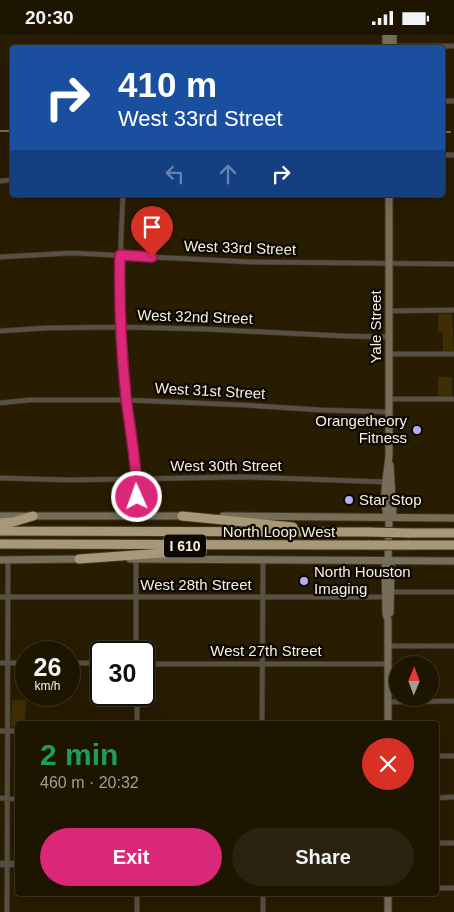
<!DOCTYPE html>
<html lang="en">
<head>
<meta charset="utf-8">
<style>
  body { margin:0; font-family:Helvetica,sans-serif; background:#2b2210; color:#f1f3f6; height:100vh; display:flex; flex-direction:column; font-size:19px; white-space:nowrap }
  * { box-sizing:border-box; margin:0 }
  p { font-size:16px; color:#a19f99 }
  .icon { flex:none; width:28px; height:28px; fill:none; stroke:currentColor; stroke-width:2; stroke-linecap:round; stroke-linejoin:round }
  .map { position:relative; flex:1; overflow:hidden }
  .details { position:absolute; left:15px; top:686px; width:424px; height:175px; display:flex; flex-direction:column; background:#1e1501; border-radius:5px; box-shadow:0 5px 20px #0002,0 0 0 1px #3c3423 }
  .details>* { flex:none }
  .hud { position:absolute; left:10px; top:10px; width:435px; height:152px; border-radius:5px; box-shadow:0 5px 20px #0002,0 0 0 1px #3c3423; background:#1a4fa0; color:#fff; overflow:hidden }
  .needle { width:32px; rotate:1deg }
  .controls { position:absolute; left:389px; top:621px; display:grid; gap:10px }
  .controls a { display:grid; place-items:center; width:50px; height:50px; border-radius:50%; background:#1e1501; box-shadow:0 5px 20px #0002,0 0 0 1px #3c3423; font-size:25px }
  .speed { position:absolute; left:15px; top:606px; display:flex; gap:10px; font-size:25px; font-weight:700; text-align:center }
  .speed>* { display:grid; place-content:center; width:65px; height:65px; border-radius:50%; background:#1e1501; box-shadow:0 5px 20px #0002,0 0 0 1px #3c3423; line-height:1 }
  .speed small { font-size:12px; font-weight:400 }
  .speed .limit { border:2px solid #111; border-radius:8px; background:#fff; color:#111 }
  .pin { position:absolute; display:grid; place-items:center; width:42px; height:42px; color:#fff; margin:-51px -21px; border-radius:50% 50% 50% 0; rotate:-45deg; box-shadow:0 0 5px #0007 }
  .pin .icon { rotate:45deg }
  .me { position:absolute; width:55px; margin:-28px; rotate:358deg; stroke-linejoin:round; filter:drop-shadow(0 0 4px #0008) }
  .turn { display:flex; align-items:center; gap:18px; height:105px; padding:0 25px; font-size:22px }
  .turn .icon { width:65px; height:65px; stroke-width:2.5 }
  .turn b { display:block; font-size:35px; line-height:42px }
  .lanes { display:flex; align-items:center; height:48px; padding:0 25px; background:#0003; justify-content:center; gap:25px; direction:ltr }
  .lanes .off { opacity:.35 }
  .round { display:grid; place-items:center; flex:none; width:52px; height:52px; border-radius:26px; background:#2b2210 }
  .head { display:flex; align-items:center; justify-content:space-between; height:85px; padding:0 25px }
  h1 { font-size:30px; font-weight:700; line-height:38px; color:#1e9e55 }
  .cta { display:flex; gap:10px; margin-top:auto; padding:10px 25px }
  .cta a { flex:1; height:58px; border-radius:30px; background:#db2777; color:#fff; font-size:20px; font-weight:700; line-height:58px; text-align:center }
  .cta a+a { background:#2b2210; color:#f1f3f6 }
  .status { display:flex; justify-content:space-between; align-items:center; height:35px; padding:0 25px; background:#1e1501; direction:ltr }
  .status svg { height:14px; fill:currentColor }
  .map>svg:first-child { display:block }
</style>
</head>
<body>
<div class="status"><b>20:30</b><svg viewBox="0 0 49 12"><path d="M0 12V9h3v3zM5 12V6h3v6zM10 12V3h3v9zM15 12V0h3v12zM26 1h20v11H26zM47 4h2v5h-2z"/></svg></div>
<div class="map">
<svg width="454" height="877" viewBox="0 0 454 877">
  <rect width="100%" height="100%" fill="#281c01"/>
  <path fill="#3f2e01" d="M438 279H452L454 318H443V297H438Z
    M438 342H452V362H438Z
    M12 665H26L25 689H18L17 692H11Z"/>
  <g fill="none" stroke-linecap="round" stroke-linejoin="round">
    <g stroke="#41361c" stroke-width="6">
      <path id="minor" d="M393 11H454
        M442 66H454
        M442 120H454
        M0 146 12 145
        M123 160C120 218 118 276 123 334 128 384 137 432 137 482
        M0 222 72 218 251 227 454 229
        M390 276 454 275
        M0 296 46 293 121 292 203 294 344 301 390 302
        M389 319H454
        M389 364H454
        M0 368 29 365H127L244 370 321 375 389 377
        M0 443 70 445 244 442 386 447
        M136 524V618
        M390 557H454
        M0 562H387
        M388 611H454
        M0 628H26
        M69 628H101
        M144 629H388
        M137 660V689
        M387 667 454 666
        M262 689 263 525
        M0 696H18
        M436 721H454
        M0 763 18 764
        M436 763 454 762
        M436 808H454
        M436 853H454
        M137 859V877
        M7 877 8 525
        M263 877V859"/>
    </g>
    <g stroke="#41361c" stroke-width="8">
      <path id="tertiary" d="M0 829H18"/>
    </g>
    <g stroke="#41361c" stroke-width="9">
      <path id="secondary" d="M393 0V12
        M386 12V0
        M0 481H187
        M223 481 454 483
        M389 483 393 478 390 430
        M130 524 454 526
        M0 525 82 524
        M388 526 391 531 390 578
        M388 689V585L386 579 385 531 388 526 389 483C380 469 388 436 389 420V160
        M388 877V859"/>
    </g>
    <g stroke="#41361c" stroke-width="11">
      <path id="motorway" d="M182 481 293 492
        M0 488 13 487 33 481
        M0 496 369 497
        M408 498H454
        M0 509 369 510
        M408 510H454
        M79 524 191 516"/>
    </g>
    <use href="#minor" stroke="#575145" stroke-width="4.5"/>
    <use href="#tertiary" stroke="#575145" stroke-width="5.5"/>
    <use href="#secondary" stroke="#776e5a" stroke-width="7"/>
    <use href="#motorway" stroke="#a69879" stroke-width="9"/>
    <path stroke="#c3baa7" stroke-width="1" stroke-dasharray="9 9" stroke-linecap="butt" d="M0 96H12
      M442 97H454"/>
    <g stroke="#41361c" stroke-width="11" stroke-linecap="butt">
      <path id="motorway-bridge" d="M369 497 408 498
        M369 510H408"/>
    </g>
    <use href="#motorway-bridge" stroke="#a69879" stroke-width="9"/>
  </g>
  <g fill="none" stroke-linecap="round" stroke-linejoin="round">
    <g stroke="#8e194d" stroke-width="12">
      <path id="route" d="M137 462C137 429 130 396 126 362 121 315 119 267 120 220L152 222"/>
    </g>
    <use href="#route" stroke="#db2777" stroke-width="9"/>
  </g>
  <g fill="#b4acf9" stroke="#0c0701" stroke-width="2">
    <circle cx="417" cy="395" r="5"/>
    <circle cx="349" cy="465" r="5"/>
    <circle cx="304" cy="546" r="5"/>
  </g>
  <g text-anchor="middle" stroke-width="4.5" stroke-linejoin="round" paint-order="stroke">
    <rect fill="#0c0701" stroke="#b1ab9d" stroke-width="1" x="164" y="499.5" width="42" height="23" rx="4"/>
    <g font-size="14" font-weight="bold" fill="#f8f1e0">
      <text x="185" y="516">I 610</text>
    </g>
    <g font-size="15" fill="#f8f1e0" stroke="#0c0701">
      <text transform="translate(240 213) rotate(2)" y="5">West 33rd Street</text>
      <text transform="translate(195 282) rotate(2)" y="5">West 32nd Street</text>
      <text transform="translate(376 292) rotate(-90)" y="5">Yale Street</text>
      <text transform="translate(210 356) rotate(3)" y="5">West 31st Street</text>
      <text x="226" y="436">West 30th Street</text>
      <text x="279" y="502">North Loop West</text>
      <text x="196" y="555">West 28th Street</text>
      <text x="266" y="621">West 27th Street</text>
    </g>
    <g font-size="15" fill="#f8f1e0" stroke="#0c0701" text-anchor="start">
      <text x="407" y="391" text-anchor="end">Orangetheory<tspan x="407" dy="17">Fitness</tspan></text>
      <text x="359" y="470">Star Stop</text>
      <text x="314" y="542">North Houston<tspan x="314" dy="17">Imaging</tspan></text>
    </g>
  </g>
</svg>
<div class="controls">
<a><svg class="needle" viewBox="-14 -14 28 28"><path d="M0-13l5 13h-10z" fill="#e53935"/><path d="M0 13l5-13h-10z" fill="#a19f99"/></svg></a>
</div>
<div class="speed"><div>26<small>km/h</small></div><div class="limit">30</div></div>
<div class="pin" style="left:152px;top:222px;background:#d93025"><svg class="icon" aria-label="arrive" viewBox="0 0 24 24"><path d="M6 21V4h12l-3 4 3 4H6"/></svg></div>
<svg class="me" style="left:137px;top:462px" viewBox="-20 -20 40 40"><circle r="17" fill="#db2777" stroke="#fff" stroke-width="3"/><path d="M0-11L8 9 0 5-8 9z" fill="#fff"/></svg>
<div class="hud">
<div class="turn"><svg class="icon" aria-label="right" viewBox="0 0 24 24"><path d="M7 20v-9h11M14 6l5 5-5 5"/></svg><div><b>410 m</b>West 33rd Street</div></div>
<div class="lanes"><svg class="icon off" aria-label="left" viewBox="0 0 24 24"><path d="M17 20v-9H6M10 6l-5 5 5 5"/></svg><svg class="icon off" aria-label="ahead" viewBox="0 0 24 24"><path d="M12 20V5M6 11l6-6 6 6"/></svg><svg class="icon" aria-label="right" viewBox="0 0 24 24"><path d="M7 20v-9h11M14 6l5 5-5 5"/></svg></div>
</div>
<section class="details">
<div class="head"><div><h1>2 min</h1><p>460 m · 20:32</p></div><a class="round" style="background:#d93025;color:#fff"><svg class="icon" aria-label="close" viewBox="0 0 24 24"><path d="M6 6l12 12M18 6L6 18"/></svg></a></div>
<div class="cta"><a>Exit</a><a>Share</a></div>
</section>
</div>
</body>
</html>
